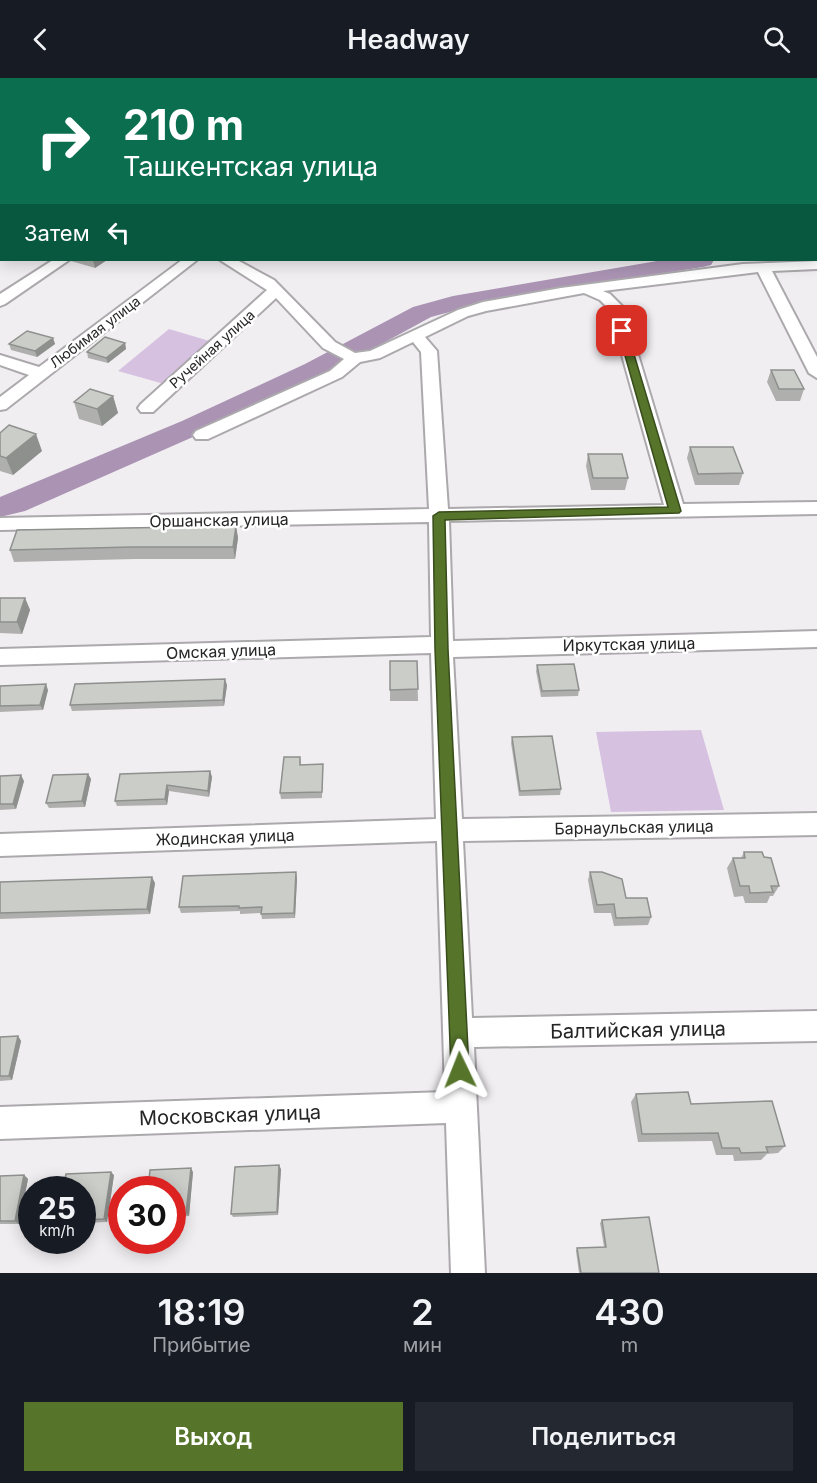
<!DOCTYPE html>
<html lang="ru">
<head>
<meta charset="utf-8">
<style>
  body { margin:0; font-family:Inter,sans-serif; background:#242831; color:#f1f3f6; height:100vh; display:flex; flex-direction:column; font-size:22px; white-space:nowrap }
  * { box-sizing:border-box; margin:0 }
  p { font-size:20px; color:#9ea1a6 }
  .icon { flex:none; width:33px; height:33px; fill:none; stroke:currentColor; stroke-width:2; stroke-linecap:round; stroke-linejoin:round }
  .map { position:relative; height:1195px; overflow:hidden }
  .panel { display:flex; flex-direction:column; background:#171b24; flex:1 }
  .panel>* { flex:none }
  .top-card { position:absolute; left:0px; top:0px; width:818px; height:183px; box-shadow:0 3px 15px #0003; background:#0b6e4f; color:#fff; overflow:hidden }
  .speed { position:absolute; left:18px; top:1098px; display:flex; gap:12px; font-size:30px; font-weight:700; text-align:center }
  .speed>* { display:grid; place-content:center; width:78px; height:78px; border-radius:50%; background:#171b24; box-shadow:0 3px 15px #0003; line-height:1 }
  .speed small { font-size:15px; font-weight:400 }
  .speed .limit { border:9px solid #d22; background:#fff; color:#111 }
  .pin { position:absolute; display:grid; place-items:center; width:51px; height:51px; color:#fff; margin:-26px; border-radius:12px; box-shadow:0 3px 9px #0006 }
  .me { position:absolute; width:66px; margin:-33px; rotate:358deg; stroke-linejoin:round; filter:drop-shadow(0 0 4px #0008) }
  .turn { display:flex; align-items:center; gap:21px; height:126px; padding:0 24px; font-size:27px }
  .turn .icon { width:78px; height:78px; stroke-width:2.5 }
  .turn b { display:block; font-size:42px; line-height:51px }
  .then { display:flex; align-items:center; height:57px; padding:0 24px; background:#0003; gap:12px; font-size:22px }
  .eta { display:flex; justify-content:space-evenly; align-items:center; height:102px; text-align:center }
  .eta b { font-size:36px; font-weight:600; line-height:42px }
  .primary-button { display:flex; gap:12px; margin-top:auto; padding:12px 24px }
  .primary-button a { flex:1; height:69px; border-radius:0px; background:#56752b; color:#fff; font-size:24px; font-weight:600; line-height:69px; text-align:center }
  .primary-button a+a { background:#242831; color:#f1f3f6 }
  header { display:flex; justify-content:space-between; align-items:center; height:78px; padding:0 24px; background:#171b24; font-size:27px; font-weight:600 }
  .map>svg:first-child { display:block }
</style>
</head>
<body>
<header><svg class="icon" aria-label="back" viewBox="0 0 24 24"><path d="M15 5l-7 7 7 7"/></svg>Headway<svg class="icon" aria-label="search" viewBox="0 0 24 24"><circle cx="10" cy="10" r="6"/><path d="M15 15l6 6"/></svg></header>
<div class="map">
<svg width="817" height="1195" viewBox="0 0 817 1195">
  <rect width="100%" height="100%" fill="#f1eef2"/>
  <path fill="#d7c1e1" d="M169 251 213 264 164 306 118 293Z
    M701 652 724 732 611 734 596 654Z"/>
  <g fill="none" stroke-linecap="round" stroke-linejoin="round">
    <path fill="#aa93b3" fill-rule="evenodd" d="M816 127H817V139H816Z
      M663 182H714L711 187 703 189 565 211 457 232 431 239 323 298 202 355 25 433 0 439V419L182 343 305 286 413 229 453 218Z"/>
    <g stroke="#aca9ad" stroke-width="4">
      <path id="minor" d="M36 0H48L35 2Z
        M142 0H161L162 2H143Z
        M230 0H244L229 2Z
        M272 0H287L288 2H273Z
        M407 0H420L421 2H408Z
        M0 68H2V76H0Z
        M53 182H69L5 226 0 228V216Z
        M182 182H197L6 331 0 332V319L29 297 0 287V277L39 289Z
        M220 182H237L274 202 335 264 355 275 370 273 458 232 483 224 561 210 743 186 817 183V191L772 193 817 279V300L809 295 758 194 603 213 610 216 624 230 683 426 817 424V436L449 443 453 563 817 553V569L453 579 462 741 817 735V757L463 763 472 940 817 933V963L474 969 485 1195H451L446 1045 0 1061V1029L445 1014 437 763 0 778V756L436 741 431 575 0 587V571L431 559 429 444 0 452V440L429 431 421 274 413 264 380 280 360 284 342 299 208 361H196L193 357 196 353 330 293 344 281 323 270 276 220 153 334H141L138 330 141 326 267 212ZM584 215 600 222 609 231 664 427 448 431 437 273 425 259 468 238 486 233Z"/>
    </g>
    <path stroke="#aeacaf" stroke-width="2" stroke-dasharray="1 2" stroke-linecap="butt" d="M683 2 686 0"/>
    <use href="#minor" fill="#fff" fill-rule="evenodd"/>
  </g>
  <path fill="#afb0ad" d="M0 3H2V55L0 54Z
    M70 182H107L95 190 71 183Z
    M53 260 55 266 37 279 11 272 9 266Z
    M125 265 126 271 108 285 88 280 87 274Z
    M771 292 804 311 800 323H776L767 304Z
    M113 318 118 335 102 348 79 341 74 324Z
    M0 355 42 373 13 397 0 393Z
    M690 369 743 395 739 407H695L687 380Z
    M588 376 628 400 625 412H591L586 388Z
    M236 448 238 460 235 481H135L14 484 10 472Z
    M0 520H25L30 532 22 556 0 555Z
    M390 583H417L418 623H390Z
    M537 587 579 612 578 618 541 619 536 593Z
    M227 607 224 628 72 633 70 627Z
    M0 608 48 612 43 632 0 634Z
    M512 659 561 711 560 717 519 718 511 665Z
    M300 679 301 687 323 686 322 720 281 721 280 715Z
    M210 693 212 699 209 719 169 713 167 727 117 728 115 723Z
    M88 696 91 701 85 729 49 730 46 725Z
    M0 698 24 703 16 731 0 732Z
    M744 774 764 779 779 808 773 818H770L767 825H745L743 818 734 819 727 790 733 780H741Z
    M590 794 651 839 648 847 614 848 611 835H594L588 802Z
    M297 800 295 840 262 841 261 835 240 836V833L181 835 179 829Z
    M0 804 155 805 150 836 0 841Z
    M18 958 21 963 12 1002 0 1003V959Z
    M636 1016 691 1026 785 1068 778 1075 767 1076 761 1082 734 1083 733 1077H716L712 1063 638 1064 631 1024Z
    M281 1091 278 1137 233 1139 231 1136Z
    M193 1094 189 1138 172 1139V1112Z
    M24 1097 28 1101 19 1146H0V1098Z
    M114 1097 107 1144 82 1145V1112Z
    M602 1142 659 1195H579L576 1173 577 1170 604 1169 600 1145Z"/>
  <path fill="#8e908d" d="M2 148V156L0 157V149Z
    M93 182H107L95 190Z
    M53 260 55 266 37 279 35 273Z
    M125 265 126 271 108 285 106 280Z
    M113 318 118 335 102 348 97 331Z
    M36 356 42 373 13 397 6 380Z
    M236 448 238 460 235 481 233 469Z
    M25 520 30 532 22 556 17 544Z
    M225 601 227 607 224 628 223 622Z
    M46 606 48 612 43 632 40 627Z
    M210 693 212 699 209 719 208 713Z
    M88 696 91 701 85 729 82 723Z
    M21 697 24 703 16 731 13 726Z
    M167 707 169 713 167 727 165 721Z
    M296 794 297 800 295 840 294 835Z
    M152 799 155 805 150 836 147 831Z
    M18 958 21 963 12 1002 9 998Z
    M279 1087 281 1091 278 1137 277 1134Z
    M191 1090 193 1094 189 1138 186 1135Z
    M111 1094 114 1097 107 1144 104 1141Z
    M24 1097 28 1101 19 1146 15 1143Z"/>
  <path fill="#cbcdc9" stroke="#8e908d" stroke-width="1.5" d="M0 3H2V11H0Z
    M2 13V48H0V20Z
    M2 98V124L0 123V99Z
    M0 134 2 135V148L0 149Z
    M27 253 53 260 35 273 9 266Z
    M105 259 125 265 106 280 87 274Z
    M771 292H794L804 311H779Z
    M90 311 113 318 97 331 74 324Z
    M9 347 36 356 6 380 0 378V355Z
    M690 369H733L743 395 698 396Z
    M588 376H622L628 400H593Z
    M236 448 233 469H132L10 472 17 452Z
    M0 520H25L17 544H0Z
    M390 583H417L418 611 390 612Z
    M574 586 579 612 542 613 537 587Z
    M225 601 223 622 70 627 75 606Z
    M46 606 40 627 0 628V608Z
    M552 658 561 711 520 713 512 659Z
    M284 679H300V687L323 686 322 714 280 715Z
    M210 693 208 713 167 707 165 721 115 723 120 696Z
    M88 696 82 723 46 725 53 697Z
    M21 697 13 726H0V698Z
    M744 774H762L764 779 771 780 779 808H771L773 814 750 815 749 808H740L733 780H745Z
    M296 794 294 835 261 836 262 829 239 830V828L179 829 183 798Z
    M590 794H602L622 801 626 820H647L651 839 616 840 614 826 597 827Z
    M152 799 147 831 0 835V804Z
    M18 958 9 998H0V959Z
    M688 1014 691 1026 772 1023 785 1068 766 1069 768 1074 741 1075 739 1070H722L718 1055 642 1056 636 1016Z
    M279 1087 277 1134 231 1136 235 1089Z
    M191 1090 186 1135H172V1112H148L150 1092Z
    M111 1094 104 1141 82 1142V1112H63L66 1096Z
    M24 1097 15 1143H0V1098Z
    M649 1139 659 1195H581L577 1170 606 1169 602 1142Z"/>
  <path fill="#56752b" stroke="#384c1c" stroke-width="1.5" d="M622 250 627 253 681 433 679 435 445 442 448 571 469 992 466 998 460 1001 453 998 451 992 435 571 433 438 439 434 668 429 618 253Z"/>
  <g text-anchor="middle" stroke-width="5" stroke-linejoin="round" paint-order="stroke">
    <g font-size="14" fill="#262526" stroke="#fff">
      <text transform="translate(95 254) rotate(-37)" y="5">Любимая улица</text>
      <text transform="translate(212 271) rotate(-42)" y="5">Ручейная улица</text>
    </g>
    <g font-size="16" fill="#262526" stroke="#fff">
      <text transform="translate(219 442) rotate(-1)" y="6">Оршанская улица</text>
      <text transform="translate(629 566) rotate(-1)" y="6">Иркутская улица</text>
      <text transform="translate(221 573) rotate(-2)" y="6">Омская улица</text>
      <text transform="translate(634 749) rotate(-1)" y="6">Барнаульская улица</text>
      <text transform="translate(225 759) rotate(-2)" y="6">Жодинская улица</text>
    </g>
    <g font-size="20" fill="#262526" stroke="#fff">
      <text transform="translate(638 952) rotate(-1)" y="7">Балтийская улица</text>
      <text transform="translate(230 1037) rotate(-2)" y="7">Московская улица</text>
    </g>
  </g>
</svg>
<div class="speed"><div>25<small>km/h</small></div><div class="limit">30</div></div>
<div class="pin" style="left:622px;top:253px;background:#d93025"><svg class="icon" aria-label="arrive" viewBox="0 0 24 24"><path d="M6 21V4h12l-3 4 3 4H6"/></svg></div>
<svg class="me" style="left:460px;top:992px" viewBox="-20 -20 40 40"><path d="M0-17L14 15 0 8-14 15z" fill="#56752b" stroke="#fff" stroke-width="4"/></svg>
<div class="top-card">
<div class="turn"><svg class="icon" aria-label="right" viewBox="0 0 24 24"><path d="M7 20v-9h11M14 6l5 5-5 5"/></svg><div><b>210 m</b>Ташкентская улица</div></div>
<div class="then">Затем<svg class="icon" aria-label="left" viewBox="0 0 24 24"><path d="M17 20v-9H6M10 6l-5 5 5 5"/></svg></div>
</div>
</div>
<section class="panel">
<div class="eta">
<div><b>18:19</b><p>Прибытие</p></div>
<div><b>2</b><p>мин</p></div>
<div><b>430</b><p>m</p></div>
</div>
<div class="primary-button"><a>Выход</a><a>Поделиться</a></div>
</section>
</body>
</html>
